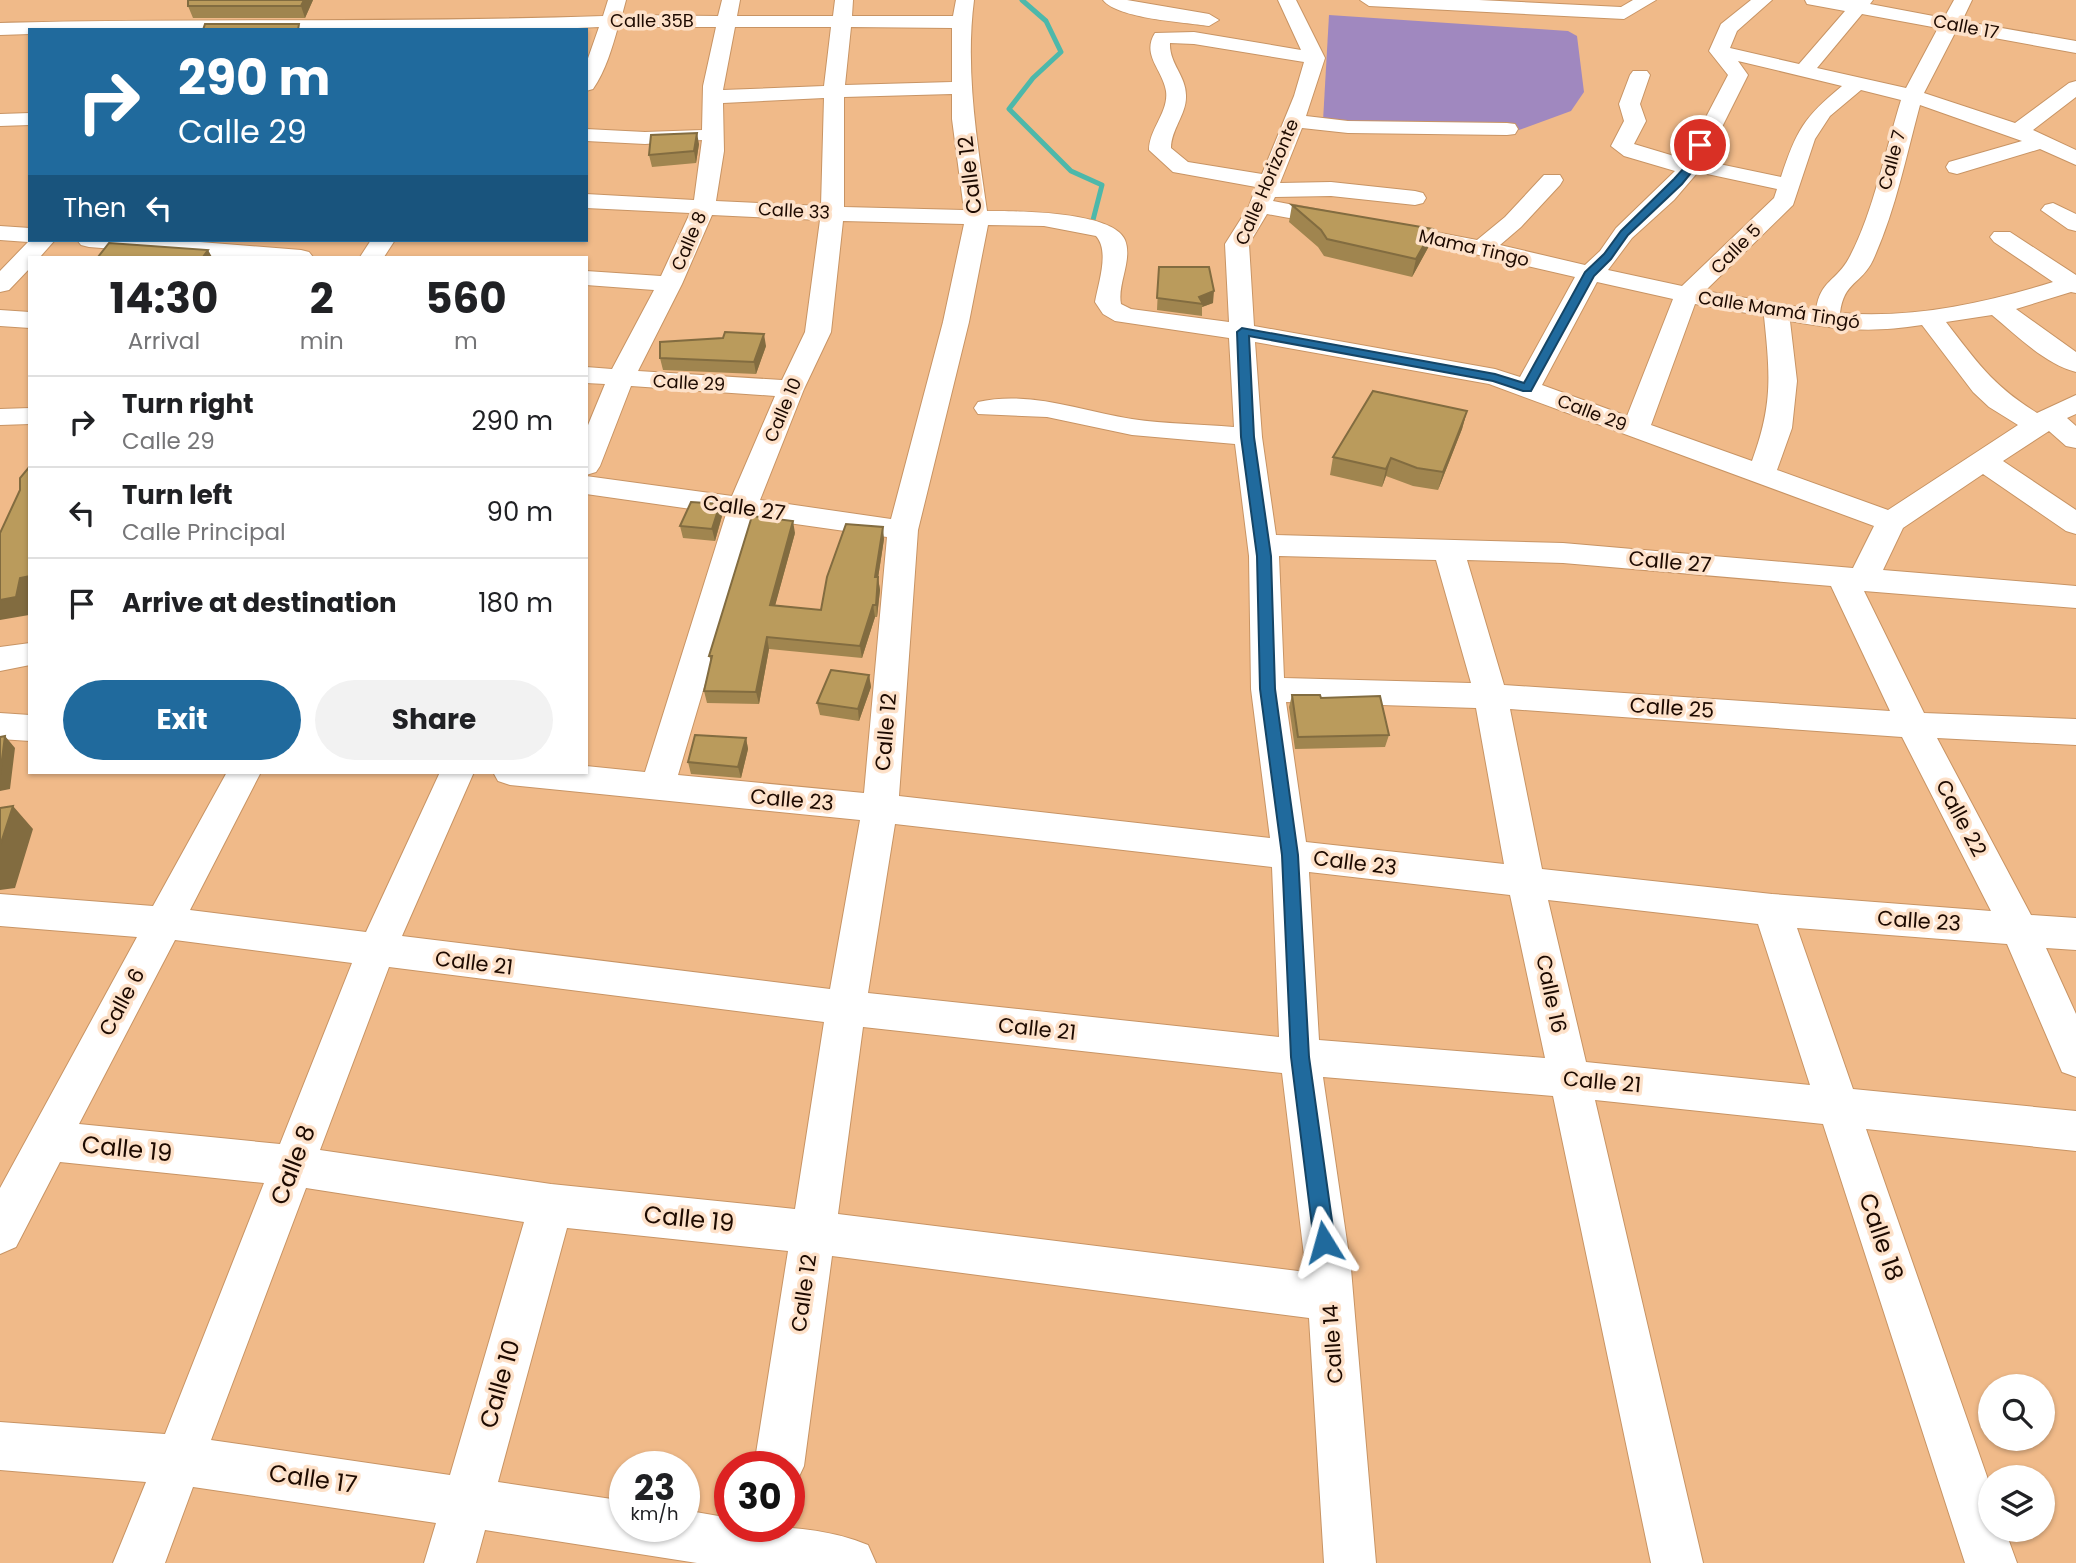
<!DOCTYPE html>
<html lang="en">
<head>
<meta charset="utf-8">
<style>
  body { margin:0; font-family:Poppins,sans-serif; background:#f2f2f2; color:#202124; height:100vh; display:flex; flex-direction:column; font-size:26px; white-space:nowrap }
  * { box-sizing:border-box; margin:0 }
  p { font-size:23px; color:#757577 }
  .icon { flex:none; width:38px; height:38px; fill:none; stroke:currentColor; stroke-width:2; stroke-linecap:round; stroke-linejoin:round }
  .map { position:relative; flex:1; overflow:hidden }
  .side { position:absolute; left:28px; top:256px; width:560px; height:518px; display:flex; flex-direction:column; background:#fff; border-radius:0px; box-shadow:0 2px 5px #0004 }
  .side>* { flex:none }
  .guide { position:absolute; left:28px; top:28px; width:560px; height:214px; border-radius:0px; box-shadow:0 2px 5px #0004; background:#206a9d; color:#fff; overflow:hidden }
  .controls { position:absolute; left:1978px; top:1374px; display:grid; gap:14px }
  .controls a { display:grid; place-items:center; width:77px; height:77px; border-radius:50%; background:#fff; box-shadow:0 2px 5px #0004; font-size:35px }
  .speed { position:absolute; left:609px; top:1451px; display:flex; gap:14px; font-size:35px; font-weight:700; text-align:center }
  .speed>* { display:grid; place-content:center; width:91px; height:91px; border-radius:50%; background:#fff; box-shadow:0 2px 5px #0004; line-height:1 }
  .speed small { font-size:18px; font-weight:400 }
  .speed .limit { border:10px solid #d22; background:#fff; color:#111 }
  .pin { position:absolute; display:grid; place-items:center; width:60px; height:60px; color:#fff; margin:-30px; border:4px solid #fff; border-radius:50%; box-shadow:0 2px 7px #0007 }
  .me { position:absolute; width:77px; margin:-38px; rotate:352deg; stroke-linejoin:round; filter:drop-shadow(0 0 5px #0008) }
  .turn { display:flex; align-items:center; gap:24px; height:147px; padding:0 35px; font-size:32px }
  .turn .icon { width:91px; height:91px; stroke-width:2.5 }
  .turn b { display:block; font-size:49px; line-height:60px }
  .then { display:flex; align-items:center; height:66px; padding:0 35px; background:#0003; gap:14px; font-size:26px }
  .eta { display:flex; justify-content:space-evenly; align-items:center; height:119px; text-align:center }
  .eta b { font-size:42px; font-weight:700; line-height:49px }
  .primary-button { display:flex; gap:14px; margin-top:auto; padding:14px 35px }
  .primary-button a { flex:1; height:80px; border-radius:42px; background:#206a9d; color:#fff; font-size:28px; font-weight:700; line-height:80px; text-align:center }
  .primary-button a+a { background:#f2f2f2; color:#202124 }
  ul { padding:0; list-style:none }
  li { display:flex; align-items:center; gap:21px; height:91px; padding:0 35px; border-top:2px solid #e0e0e0 }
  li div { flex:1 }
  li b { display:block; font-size:26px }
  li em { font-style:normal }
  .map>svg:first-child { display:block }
</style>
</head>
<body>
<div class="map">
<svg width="2076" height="1563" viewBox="0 0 2076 1563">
  <rect width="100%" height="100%" fill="#f0ba89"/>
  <path fill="#a088bf" d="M1329 15 1568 31 1577 36 1584 92 1571 111 1519 130 1478 132 1323 121Z"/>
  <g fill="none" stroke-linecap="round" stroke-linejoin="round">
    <path stroke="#4db8aa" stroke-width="5" d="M1022 0 1046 21 1061 52 1033 78 1009 109 1071 171 1102 185 1093 220"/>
    <g stroke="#c89464" stroke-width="2">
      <path id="minor" d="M608 0H626L622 15 718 16 722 0H740L737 16H833L835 0H853L852 16H953L956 0H974C965 70 977 141 987 211 1015 211 1113 211 1125 240 1133 260 1117 284 1121 304L1131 309 1229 322 1225 244 1249 206 1256 187 1173 172 1149 150C1149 129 1169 112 1166 91 1163 70 1141 55 1155 33L1194 32 1301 50 1278 0H1296L1325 58 1306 116 1348 121 1507 123 1515 124 1518 129 1515 134 1507 135 1348 133 1302 128 1280 183 1331 182 1415 191 1423 193 1426 198 1423 203 1415 205 1331 196 1275 197 1273 201 1477 240 1505 217 1544 175H1560L1563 180 1560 185 1521 227 1500 245 1585 265 1600 251 1616 228 1675 171 1624 156 1611 146 1624 121 1619 104 1630 75 1633 71H1647L1650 75 1640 104 1646 121 1634 144 1684 159 1728 75 1709 51 1721 24 1751 0H1772L1737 31 1730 48 1799 64 1845 11 1807 4 1805 0H1873L1870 4 1944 18 1954 0H1972L1962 21 2076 41V53L1956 31 1924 93 2015 123 2069 83 2076 81V97L2033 130 2076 150V165L2040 149 1957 174 1949 172 1946 167 1949 162 2022 141 1920 105C1906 157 1895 212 1873 260 1862 284 1844 281 1840 313 1912 319 1985 303 2053 282L1994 242 1990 237 1994 232H2010L2076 275V293L2071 292 2016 309 2076 352V372C2045 364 2016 335 1992 315L1946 322C1977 362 1992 385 2037 413L2076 395V414L2067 418 2076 426V448L2066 446 2049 431 2003 461 2076 510V534L2066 531 1983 474 1903 528 1883 570 2076 586V608L1864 591 1924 713 2076 719V745L1937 738 2031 915 2076 918V950L2046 948 2076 1014V1077L2062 1072 2007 944 1797 928 1853 1089 2076 1111V1151L1866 1129 1990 1485V1530H2005L2017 1563H1965L1823 1124 1595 1100 1703 1563H1651L1553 1096 1323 1077 1351 1269 1376 1563H1324L1309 1318 832 1256 804 1466 796 1483 789 1486V1466H754L788 1251 567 1228 498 1482 625 1501V1526H684V1510L730 1518V1526C776 1526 825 1527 868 1545L876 1563H697L485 1530 476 1563H424L436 1523 193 1487 165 1563H113L146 1482 0 1470V1422L165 1434 264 1183 60 1162 16 1247 0 1254V1188L137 937 0 926V894L153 906 227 772H261L190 910 366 932 440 772H474L402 936 830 989 860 820 510 785 498 781 493 772H586V766L645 772 726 514 586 494V476L732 496 775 396 631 386 600 466 596 472 586 475V430L605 384 586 383V367L612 369 654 290 586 285V271L661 276 690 213 586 208V194L694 200 702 140 645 144 586 141V129L645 132 702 130 703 86 716 27H618C612 48 606 70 593 89L586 91V64L599 27 535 30H30V34L0 35V23C201 18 402 23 603 16ZM1862 14 1938 28 1906 88 1817 68ZM735 27H831L824 86 723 90ZM851 27 952 28V82L845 85ZM1170 43 1194 44 1304 62 1294 96 1262 174 1188 162 1171 148C1171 129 1187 114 1186 95 1186 76 1169 63 1170 43ZM1738 61 1842 86C1804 117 1796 131 1781 177L1705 161 1748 75ZM1861 90 1901 100C1886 148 1873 214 1849 258 1837 281 1820 280 1816 310L1705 291 1793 205 1815 139 1830 116ZM952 94V119L964 210 844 207V97ZM824 98 821 206 716 201 724 151 723 103ZM1698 172 1777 189 1774 198 1682 286 1608 270 1632 238 1674 200ZM1267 214 1431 244 1575 277 1520 377 1495 369 1254 326 1249 244ZM712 215 820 220 805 332 782 380 638 371 682 284ZM843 221 964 224 943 322 891 519 760 500 804 389 831 332ZM988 225 1044 226 1096 236C1110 251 1098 284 1095 302L1103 314 1115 321 1229 338 1234 427C1200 424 1165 424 1132 419 1082 411 1029 390 978 402L974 408 978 414 1047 417 1132 435 1235 444 1249 556 1251 689 1270 838 899 796 918 530 969 322ZM1597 282 1673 299 1627 416 1542 385ZM1695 304 1764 316C1770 375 1773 404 1752 461L1651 425ZM1790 321C1840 330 1872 333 1922 325L1973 392 1989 407 2018 425 1888 510 1777 470 1792 428 1797 381ZM1255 342 1489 384 1874 526 1853 568 1563 543 1276 535 1262 437ZM754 518 887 537 864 793 678 775ZM1279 556 1436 560 1471 683 1284 678ZM1467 560 1563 563 1831 586 1890 711 1504 685ZM1286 702 1476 708 1504 864 1306 842ZM1510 709 1902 737 1991 911 1772 894 1542 869ZM895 824 1272 867 1279 1037 868 993ZM1309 872 1510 895 1545 1058 1319 1040ZM1548 900 1758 924 1810 1085 1586 1062ZM175 940 352 963 280 1144 79 1124ZM389 967 824 1022 795 1209 551 1184 320 1150ZM863 1027 1282 1073 1306 1272 838 1214ZM306 1188 524 1222 450 1475 211 1440Z
        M1103 0H1127L1209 14 1219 20 1209 26C1184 22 1118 19 1103 0Z
        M1360 0H1479L1621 7 1633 0H1656L1624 19 1369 6Z
        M30 113V125L0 126V114Z
        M2053 203 2076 214V231L2068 229 2041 210 2045 205Z
        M0 226 30 228V240H55L40 257H30V268L9 290 0 292V271L28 242 0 240Z
        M77 240H175L301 250 309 252 313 257H215L89 247 81 245Z
        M371 240H395L384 257H360Z
        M0 310 30 312V328L0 326Z
        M30 408V424L0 425V409Z
        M30 643V665L0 671V647Z
        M0 713 30 715V741L0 739Z"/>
    </g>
    <use href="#minor" fill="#fff" fill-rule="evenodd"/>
  </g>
  <path fill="#a0854f" d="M188 0H313L305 18H193L188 6Z
    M699 144 696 163 652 167 649 155Z
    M1292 205 1429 246 1412 277 1324 256 1318 247 1289 222Z
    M185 240H227L225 241Z
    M1159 267 1213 303 1202 307V316L1157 310Z
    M766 346 756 374 663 370 660 358Z
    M1467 411 1462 429 1438 490 1413 486 1386 476 1382 487 1330 475 1333 457Z
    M720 504 722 516 715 541 683 538 680 526Z
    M795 533 775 605 821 610 884 539 878 578 880 590 877 617H875L862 658 769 649 759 704 707 703 704 691 711 661 709 656Z
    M869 675 871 687 859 721 820 715 817 703Z
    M1292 695 1389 735 1385 747 1295 749 1289 707Z
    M746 738 748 749 741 778 691 774 688 762Z"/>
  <path fill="#826c40" d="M304 0H313L305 18 301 6Z
    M697 133 699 144 696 163 694 151Z
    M1433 229 1429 246 1412 277 1416 259Z
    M208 250 212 257H203Z
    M1214 291 1213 303 1202 307 1203 304 1199 297Z
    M764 334 766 346 756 374 754 362Z
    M1467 411 1462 429 1438 490 1443 472Z
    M1391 458 1386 476 1382 487 1386 469Z
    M720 504 722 516 715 541 712 529Z
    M793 521 795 533 772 617 770 605Z
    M883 527 884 539 878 578 880 590 877 617 875 577Z
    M30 576 29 615 0 620V600L20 578Z
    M873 605 875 617 862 658 860 646Z
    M767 637 769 649 759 704 756 692Z
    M869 675 871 687 859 721 858 709Z
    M5 736 15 748 10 789 0 791V775Z
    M746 738 748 749 741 778 738 767Z
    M13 806 33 829 15 888 0 890V846Z"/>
  <path fill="#ba9b5c" stroke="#826c40" stroke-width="2" d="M188 0H304L301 6H188Z
    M205 24H299L298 30H203Z
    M697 133 694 151 649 155 651 135Z
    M1292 205 1433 229 1416 259 1327 239 1321 230Z
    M109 243 208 250 203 257H98Z
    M1159 267H1209L1214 291 1199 297 1203 304 1157 298Z
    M725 332 764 334 754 362 660 358V342L723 338Z
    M1373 391 1467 411 1443 472 1417 468 1391 458 1386 469 1333 457Z
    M30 466V576L20 578 16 597 0 600V533L20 490V478Z
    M691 502 720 504 712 529 680 526Z
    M752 516 793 521 770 605 821 610 827 577 846 524 883 527 875 577H878L876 605H873L860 646 767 637 756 692 704 691 712 656H709Z
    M831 670 869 675 858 709 817 703Z
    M1292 695H1320L1321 698 1380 696 1389 735 1298 737Z
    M695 735 746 738 738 767 688 762Z
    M5 736 0 775V737Z
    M13 806 0 846V808Z"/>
  <path fill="#206a9d" stroke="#154566" stroke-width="2" d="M1700 142 1705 145 1695 168 1682 184 1628 235 1611 259 1594 276 1531 391H1523L1493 381 1249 336 1254 437 1271 556 1275 689 1298 855 1309 1057 1335 1242 1332 1250 1324 1252 1317 1250 1314 1242 1291 1057 1282 855 1260 689 1257 556 1241 437 1237 332 1242 328 1495 374 1524 383 1585 272 1604 254 1621 231 1674 179 1685 167 1697 143Z"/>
  <g text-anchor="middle" stroke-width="7" stroke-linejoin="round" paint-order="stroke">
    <g font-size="18" fill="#1d0a00" stroke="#fde1c9">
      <text x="652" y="27">Calle 35B</text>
      <text transform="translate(1966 27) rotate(11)" y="6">Calle 17</text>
      <text transform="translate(1892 160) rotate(-75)" y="6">Calle 7</text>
      <text transform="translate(1267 182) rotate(-67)" y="6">Calle Horizonte</text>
      <text transform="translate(794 211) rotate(3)" y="6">Calle 33</text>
      <text transform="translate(689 241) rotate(-67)" y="6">Calle 8</text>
      <text transform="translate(1474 248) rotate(13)" y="6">Mama Tingo</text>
      <text transform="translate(1736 249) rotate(-45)" y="6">Calle 5</text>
      <text transform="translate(1779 310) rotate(9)" y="6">Calle Mamá Tingó</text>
      <text transform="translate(689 383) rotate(3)" y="6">Calle 29</text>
      <text transform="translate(783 410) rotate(-67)" y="6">Calle 10</text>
      <text transform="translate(1592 413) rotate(21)" y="6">Calle 29</text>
    </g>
    <g font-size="21" fill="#1d0a00" stroke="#fde1c9">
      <text transform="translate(970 175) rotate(-97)" y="7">Calle 12</text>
      <text transform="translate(744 508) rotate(8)" y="7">Calle 27</text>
      <text transform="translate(1670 562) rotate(5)" y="7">Calle 27</text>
      <text transform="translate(1672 708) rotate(4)" y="7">Calle 25</text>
      <text transform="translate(886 732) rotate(-85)" y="7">Calle 12</text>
      <text transform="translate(792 800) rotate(5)" y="7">Calle 23</text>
      <text transform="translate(1961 818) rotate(62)" y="7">Calle 22</text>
      <text transform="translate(1355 863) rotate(7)" y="7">Calle 23</text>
      <text transform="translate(1919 921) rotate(4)" y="7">Calle 23</text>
      <text transform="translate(474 963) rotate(7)" y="7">Calle 21</text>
      <text transform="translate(1551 994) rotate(78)" y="7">Calle 16</text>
      <text transform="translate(122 1002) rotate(-62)" y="7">Calle 6</text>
      <text transform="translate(1037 1029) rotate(6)" y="7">Calle 21</text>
      <text transform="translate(1602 1082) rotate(5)" y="7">Calle 21</text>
      <text transform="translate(804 1293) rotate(-82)" y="7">Calle 12</text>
      <text transform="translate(1333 1344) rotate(-94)" y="7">Calle 14</text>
    </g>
    <g font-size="24" fill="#1d0a00" stroke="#fde1c9">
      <text transform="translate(127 1149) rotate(6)" y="8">Calle 19</text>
      <text transform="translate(293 1165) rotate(-69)" y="8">Calle 8</text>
      <text transform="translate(689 1219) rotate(6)" y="8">Calle 19</text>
      <text transform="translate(1881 1237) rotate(71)" y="8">Calle 18</text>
      <text transform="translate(500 1384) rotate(-74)" y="8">Calle 10</text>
      <text transform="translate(313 1479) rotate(8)" y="8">Calle 17</text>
    </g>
  </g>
</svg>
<div class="controls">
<a><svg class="icon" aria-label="search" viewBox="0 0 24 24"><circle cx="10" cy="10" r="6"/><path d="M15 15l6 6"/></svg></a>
<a><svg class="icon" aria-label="layers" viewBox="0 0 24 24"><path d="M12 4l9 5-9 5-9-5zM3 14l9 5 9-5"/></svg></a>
</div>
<div class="speed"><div>23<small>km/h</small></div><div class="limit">30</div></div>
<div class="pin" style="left:1700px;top:145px;background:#d93025"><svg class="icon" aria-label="arrive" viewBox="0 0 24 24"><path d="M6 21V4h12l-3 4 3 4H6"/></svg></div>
<svg class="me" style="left:1324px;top:1242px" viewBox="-20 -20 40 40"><path d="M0-17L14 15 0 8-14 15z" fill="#206a9d" stroke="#fff" stroke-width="4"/></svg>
<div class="guide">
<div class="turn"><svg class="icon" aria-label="right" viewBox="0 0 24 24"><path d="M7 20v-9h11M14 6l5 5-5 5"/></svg><div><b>290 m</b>Calle 29</div></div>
<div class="then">Then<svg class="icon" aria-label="left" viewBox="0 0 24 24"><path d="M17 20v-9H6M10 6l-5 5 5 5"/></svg></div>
</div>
<section class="side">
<div class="eta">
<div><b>14:30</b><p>Arrival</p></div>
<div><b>2</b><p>min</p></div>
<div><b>560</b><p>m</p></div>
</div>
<ul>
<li><svg class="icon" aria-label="right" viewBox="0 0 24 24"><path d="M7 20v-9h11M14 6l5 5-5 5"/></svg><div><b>Turn right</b><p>Calle 29</p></div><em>290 m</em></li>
<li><svg class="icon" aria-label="left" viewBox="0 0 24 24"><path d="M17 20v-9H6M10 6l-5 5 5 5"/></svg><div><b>Turn left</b><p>Calle Principal</p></div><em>90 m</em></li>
<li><svg class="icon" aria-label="arrive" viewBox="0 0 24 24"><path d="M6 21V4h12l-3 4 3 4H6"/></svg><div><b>Arrive at destination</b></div><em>180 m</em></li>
</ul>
<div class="primary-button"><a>Exit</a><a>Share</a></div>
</section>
</div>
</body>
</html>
